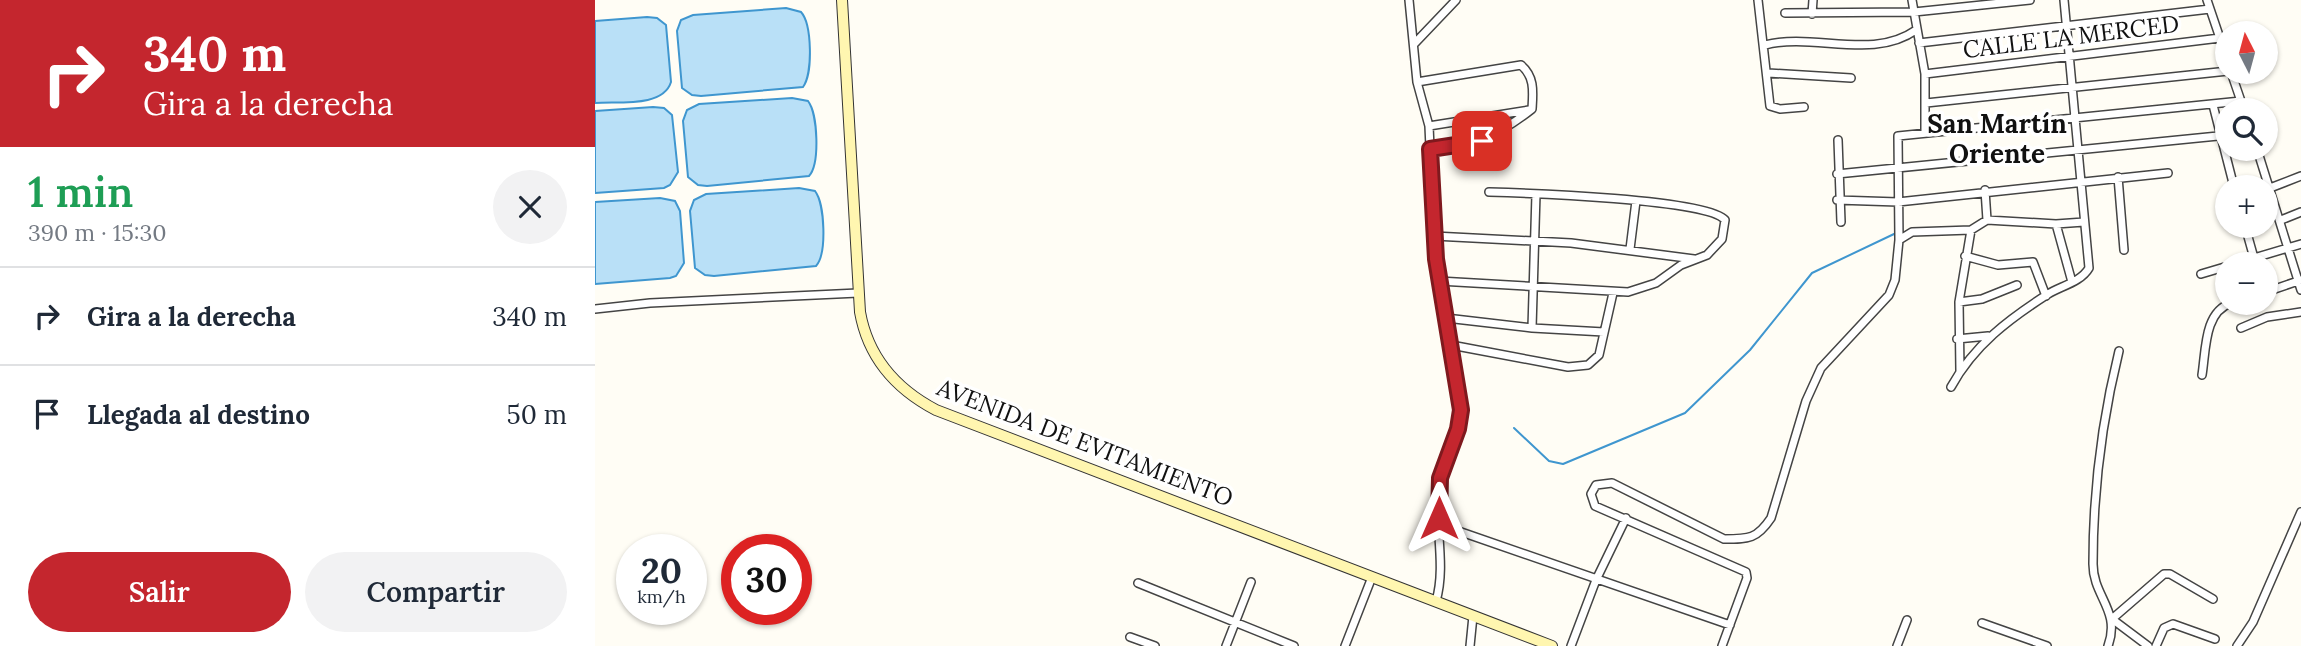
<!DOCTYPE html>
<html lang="es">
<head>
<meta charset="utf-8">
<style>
  body { margin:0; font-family:Lora,serif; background:#f2f2f3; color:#1f2937; height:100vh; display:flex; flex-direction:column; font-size:26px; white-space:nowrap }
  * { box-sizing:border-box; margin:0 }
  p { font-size:23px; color:#747a83 }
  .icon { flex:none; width:38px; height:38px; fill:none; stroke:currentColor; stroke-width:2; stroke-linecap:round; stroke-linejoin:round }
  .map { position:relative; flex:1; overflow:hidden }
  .details { display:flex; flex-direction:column; background:#fff; width:595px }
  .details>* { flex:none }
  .hud { background:#c4262e; color:#fff; overflow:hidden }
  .needle { width:46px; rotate:354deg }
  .fabs { position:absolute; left:1620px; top:21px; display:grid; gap:14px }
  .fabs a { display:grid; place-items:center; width:63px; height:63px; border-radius:50%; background:#fff; box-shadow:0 2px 5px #0004; font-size:35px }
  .speed { position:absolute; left:21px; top:534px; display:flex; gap:14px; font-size:35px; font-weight:700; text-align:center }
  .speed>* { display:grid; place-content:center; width:91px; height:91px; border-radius:50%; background:#fff; box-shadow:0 2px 5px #0004; line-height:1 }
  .speed small { font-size:18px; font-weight:400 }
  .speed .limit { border:10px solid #d22; background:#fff; color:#111 }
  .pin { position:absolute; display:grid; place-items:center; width:60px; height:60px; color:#fff; margin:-30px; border-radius:14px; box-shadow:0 4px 10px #0006 }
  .me { position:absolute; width:77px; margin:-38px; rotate:0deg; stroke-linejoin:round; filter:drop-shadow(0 0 5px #0008) }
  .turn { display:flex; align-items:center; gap:24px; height:147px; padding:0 28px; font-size:32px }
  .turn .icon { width:91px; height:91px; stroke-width:2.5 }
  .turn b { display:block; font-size:49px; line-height:60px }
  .round { display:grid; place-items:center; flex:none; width:74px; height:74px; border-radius:37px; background:#f2f2f3 }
  .headline { display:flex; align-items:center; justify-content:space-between; height:119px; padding:0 28px }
  h1 { font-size:42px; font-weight:600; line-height:52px; color:#1e9e55 }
  .action { display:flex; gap:14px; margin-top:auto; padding:14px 28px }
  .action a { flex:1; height:80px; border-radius:42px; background:#c4262e; color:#fff; font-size:28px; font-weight:600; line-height:80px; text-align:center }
  .action a+a { background:#f2f2f3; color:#1f2937 }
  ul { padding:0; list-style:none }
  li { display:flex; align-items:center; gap:21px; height:98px; padding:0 28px; border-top:2px solid #e0e1e3 }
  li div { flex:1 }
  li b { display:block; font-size:26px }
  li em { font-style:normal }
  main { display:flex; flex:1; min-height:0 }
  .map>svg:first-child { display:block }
</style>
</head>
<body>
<main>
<section class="details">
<div class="hud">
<div class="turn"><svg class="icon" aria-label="right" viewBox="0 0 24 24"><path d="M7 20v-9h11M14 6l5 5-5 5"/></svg><div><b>340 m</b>Gira a la derecha</div></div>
</div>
<div class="headline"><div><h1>1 min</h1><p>390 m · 15:30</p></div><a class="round"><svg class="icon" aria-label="close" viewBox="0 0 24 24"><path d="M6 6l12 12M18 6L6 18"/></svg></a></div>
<ul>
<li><svg class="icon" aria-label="right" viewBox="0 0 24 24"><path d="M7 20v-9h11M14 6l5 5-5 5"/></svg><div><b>Gira a la derecha</b></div><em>340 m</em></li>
<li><svg class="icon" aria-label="arrive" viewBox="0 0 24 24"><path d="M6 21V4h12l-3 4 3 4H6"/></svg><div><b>Llegada al destino</b></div><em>50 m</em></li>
</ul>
<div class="action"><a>Salir</a><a>Compartir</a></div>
</section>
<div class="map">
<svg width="1706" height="646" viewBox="0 0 1706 646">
  <rect width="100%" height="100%" fill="#fffdf5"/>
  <path fill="#b9e0f7" stroke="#3f96cf" stroke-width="2" d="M191 8 206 12C217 24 218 74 208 87L106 96 97 95 87 88 82 31 86 20 98 15Z
    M52 17 62 18 71 25 76 82C68 108 22 101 0 103V21Z
    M197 98 213 101C223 114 225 164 214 176L112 186 103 185 93 177 88 121 92 110 104 104Z
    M58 107 69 108 77 115 83 172 75 185 69 188 0 193V111Z
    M204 188 220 191C230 204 232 254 221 266L119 276 110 275 100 268 95 211 99 200 111 194Z
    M65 198 80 201 85 211 89 263 81 276 75 278 0 284V202Z"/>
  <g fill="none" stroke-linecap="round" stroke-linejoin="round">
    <path stroke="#3f96cf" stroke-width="2" d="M919 428 954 461 968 464 1090 413 1155 350 1217 273 1299 234"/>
    <g stroke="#444" stroke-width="10">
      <path id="street" d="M814 0 822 82 834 126 839 236 844 281 866 410C865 436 848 457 844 482 838 521 852 564 841 601
        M1163 0 1175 106 1185 109 1209 107
        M1317 0 1330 74V133
        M1612 0 1633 62
        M1190 13 1319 12 1435 0
        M1217 14 1218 0
        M820 43 861 0
        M1324 43 1615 9
        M1170 45C1219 32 1277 61 1321 30
        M1636 72 1649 110
        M1173 73 1256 78
        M1330 74 1625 38
        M822 82 926 65C940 77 938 92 937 109 899 139 882 142 835 149
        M1331 103 1633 71
        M1618 105 1639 187
        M834 126 934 110
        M1243 140 1246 222
        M1662 149 1706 290
        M1242 174 1623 136
        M1523 177 1529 250
        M1675 188 1706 176
        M1390 190 1392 220
        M1242 200 1303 202 1573 173
        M1686 220 1706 212
        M1461 224 1477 282
        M1650 226 1659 258
        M839 236 976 243 1099 259
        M1304 240 1303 136 1646 101
        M1035 249 1041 201
        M1370 256 1403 265 1438 262 1451 296
        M1639 264 1706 244
        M1606 274 1633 266
        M844 281 1033 292 1061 283 1086 265 1112 255 1127 239 1130 220C1113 199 930 193 894 192
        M1671 292 1706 280
        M1364 302 1387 299 1422 285
        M0 309 55 303 263 293
        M851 318 937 328 1009 332
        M937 328 941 194
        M1646 328 1672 317 1706 312
        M1362 339 1393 336
        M856 345 973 367 993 365 1004 355 1018 293
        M1365 371 1364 302 1376 230
        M1607 375C1611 350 1609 312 1636 303
        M1356 387C1379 345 1414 319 1453 294 1466 286 1486 282 1494 268L1469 0
        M843 524 1135 625
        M543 583 699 646
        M1387 623 1452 646
        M535 637 560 646
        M631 646 656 582
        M750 646 777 577
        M875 646 878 616
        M976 646 1001 580 1031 518
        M1127 646 1152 578 1151 572 1000 506 996 494 1001 485 1017 483 1129 539C1154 539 1162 539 1176 518L1211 401 1226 368 1294 295 1300 280 1304 240 1317 232 1376 230 1392 220 1461 224 1489 222
        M1302 646 1312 620
        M1513 646C1526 610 1498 597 1498 564 1498 490 1506 424 1524 351
        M1553 646 1517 619 1569 574H1575L1618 599
        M1561 646 1569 628 1578 624 1620 639
        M1642 646 1658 622 1706 512"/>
    </g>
    <g stroke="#333" stroke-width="12">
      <path id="secondary" d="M247 0 265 312C273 357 301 389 341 410L957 646"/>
    </g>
    <use href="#street" stroke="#fff" stroke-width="7"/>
    <use href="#secondary" stroke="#fff6b0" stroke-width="10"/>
  </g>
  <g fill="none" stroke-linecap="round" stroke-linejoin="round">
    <g stroke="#7f191e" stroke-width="18">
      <path id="route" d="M844 518 845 478 863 429 866 410 841 259 835 149 887 141"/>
    </g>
    <use href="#route" stroke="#c4262e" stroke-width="12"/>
  </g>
  <g text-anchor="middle" stroke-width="7" stroke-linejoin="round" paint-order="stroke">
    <g font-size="24" fill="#111" stroke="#fff">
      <text transform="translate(1476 37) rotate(-7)" y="8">CALLE LA MERCED</text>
      <text transform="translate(490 443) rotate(21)" y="8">AVENIDA DE EVITAMIENTO</text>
    </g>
    <g font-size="26" font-weight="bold" fill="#111" stroke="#fff">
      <text x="1402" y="133">San Martín<tspan x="1402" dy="30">Oriente</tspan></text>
    </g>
  </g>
</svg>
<div class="fabs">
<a><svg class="needle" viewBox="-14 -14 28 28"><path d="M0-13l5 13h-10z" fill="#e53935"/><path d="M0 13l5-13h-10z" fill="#747a83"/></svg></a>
<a><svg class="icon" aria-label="search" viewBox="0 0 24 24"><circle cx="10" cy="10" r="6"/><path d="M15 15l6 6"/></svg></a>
<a>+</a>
<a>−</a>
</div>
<div class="speed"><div>20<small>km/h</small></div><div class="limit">30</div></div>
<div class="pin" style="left:887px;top:141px;background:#d93025"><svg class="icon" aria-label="arrive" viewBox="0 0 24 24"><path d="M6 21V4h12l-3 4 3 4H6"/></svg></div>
<svg class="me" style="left:844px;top:518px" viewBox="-20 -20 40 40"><path d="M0-17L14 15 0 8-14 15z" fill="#c4262e" stroke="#fff" stroke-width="4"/></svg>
</div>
</main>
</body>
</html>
